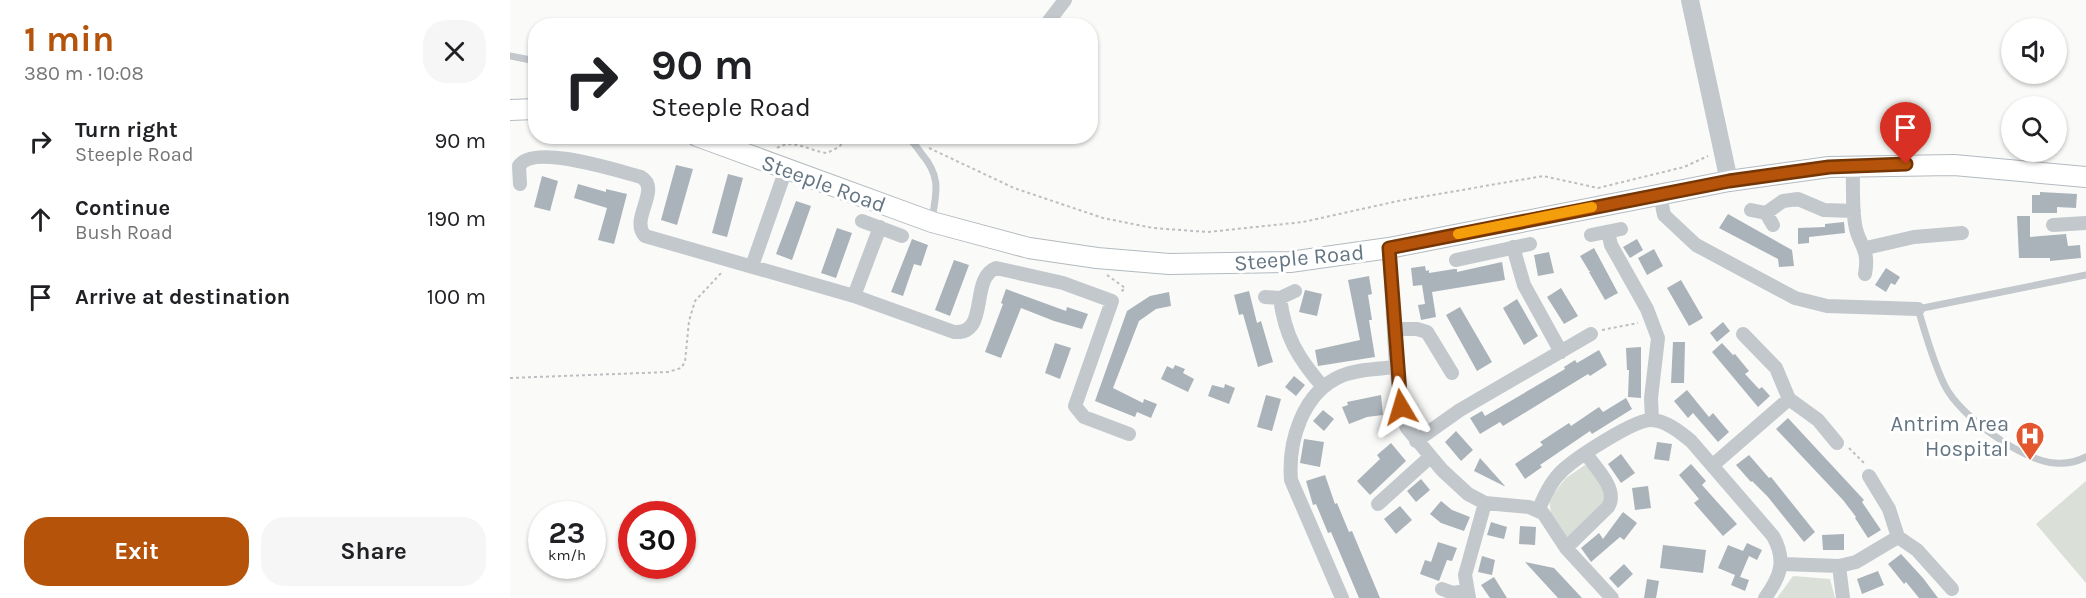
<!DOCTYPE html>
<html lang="en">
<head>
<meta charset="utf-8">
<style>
  body { margin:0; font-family:Karla,sans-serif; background:#f6f6f6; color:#202124; height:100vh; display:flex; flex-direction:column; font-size:22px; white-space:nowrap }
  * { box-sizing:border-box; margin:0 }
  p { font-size:20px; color:#757577 }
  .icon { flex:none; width:33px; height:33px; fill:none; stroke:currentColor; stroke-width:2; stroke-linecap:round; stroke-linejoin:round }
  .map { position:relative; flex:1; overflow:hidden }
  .sheet { display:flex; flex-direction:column; background:#fff; width:510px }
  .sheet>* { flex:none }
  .guide { position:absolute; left:18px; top:18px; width:570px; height:126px; border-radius:24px; box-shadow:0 2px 4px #0004; background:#fff; color:#202124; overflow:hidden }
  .controls { position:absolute; left:1491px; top:18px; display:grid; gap:12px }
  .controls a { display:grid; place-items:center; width:66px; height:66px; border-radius:50%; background:#fff; box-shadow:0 2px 4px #0004; font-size:30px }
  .speed { position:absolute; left:18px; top:501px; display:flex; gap:12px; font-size:30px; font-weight:700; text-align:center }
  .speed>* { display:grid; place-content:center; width:78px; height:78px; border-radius:50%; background:#fff; box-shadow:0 2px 4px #0004; line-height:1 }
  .speed small { font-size:15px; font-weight:400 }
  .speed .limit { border:9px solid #d22; background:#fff; color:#111 }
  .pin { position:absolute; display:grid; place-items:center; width:51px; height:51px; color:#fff; margin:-62px -26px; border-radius:50% 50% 50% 0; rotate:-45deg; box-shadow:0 0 6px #0007 }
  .pin .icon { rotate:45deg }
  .me { position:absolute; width:66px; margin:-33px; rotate:353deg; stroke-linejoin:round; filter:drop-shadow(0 0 4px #0008) }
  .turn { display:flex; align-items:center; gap:21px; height:126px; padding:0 24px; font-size:27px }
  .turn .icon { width:78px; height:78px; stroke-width:2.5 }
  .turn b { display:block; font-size:42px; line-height:51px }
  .round { display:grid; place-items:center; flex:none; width:63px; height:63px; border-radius:24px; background:#f6f6f6 }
  .overview { display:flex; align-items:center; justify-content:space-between; height:102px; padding:0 24px }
  h1 { font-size:36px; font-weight:700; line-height:45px; color:#b45309 }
  .button { display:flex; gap:12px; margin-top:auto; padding:12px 24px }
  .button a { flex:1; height:69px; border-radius:24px; background:#b45309; color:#fff; font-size:24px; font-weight:700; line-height:69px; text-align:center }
  .button a+a { background:#f6f6f6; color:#202124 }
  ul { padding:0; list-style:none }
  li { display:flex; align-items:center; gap:18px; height:78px; padding:0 24px }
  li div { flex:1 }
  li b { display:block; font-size:22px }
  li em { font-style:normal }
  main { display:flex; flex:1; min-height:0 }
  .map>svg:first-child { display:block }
</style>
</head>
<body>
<main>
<section class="sheet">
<div class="overview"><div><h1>1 min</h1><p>380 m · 10:08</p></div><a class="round"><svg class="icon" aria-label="close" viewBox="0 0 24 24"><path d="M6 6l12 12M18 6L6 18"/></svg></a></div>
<ul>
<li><svg class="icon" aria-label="right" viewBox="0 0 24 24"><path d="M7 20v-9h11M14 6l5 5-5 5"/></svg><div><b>Turn right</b><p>Steeple Road</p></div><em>90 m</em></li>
<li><svg class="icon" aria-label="ahead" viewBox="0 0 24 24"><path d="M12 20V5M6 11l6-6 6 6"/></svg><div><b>Continue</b><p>Bush Road</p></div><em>190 m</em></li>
<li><svg class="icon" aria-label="arrive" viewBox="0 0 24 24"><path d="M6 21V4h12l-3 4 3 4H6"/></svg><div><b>Arrive at destination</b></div><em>100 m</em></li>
</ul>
<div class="button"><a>Exit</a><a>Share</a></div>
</section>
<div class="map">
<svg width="1576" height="598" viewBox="0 0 1576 598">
  <rect width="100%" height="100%" fill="#fafaf8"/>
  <path fill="#dadfd7" d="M1075 465C1088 473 1093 488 1096 502L1061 536 1056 538 1041 514 1039 499 1056 478Z
    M1576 481V583L1526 524Z
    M1283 576 1320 579 1325 598H1267Z"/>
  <path fill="#aab3b9" d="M166 165 183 169 167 225 151 220Z
    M218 174 233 178 217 237 202 233Z
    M32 176 48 181 40 211 24 207Z
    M68 184 96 192V189L117 194 104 244 88 240 97 208 64 198Z
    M1530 192 1567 194 1566 208 1547 207V213H1522V195H1530Z
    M286 201 301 206 282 260 266 254Z
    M1218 214 1282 250 1284 266 1269 267 1268 259 1209 228Z
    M1507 216H1520V237L1556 234 1558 246 1570 245 1571 258 1540 261V258H1509Z
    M1334 222 1335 233 1299 237V243L1288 244V228L1315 227V224Z
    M327 228 342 233 326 278 311 273Z
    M402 239 418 245 411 266 404 264 393 296 381 292Z
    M1127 239 1133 250 1120 258 1113 247Z
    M1084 248 1108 293 1095 300 1079 272 1081 271H1079L1070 256Z
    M1144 249 1153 266 1137 275 1128 258Z
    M1039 252 1044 273 1028 276 1024 255Z
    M444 260 459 265 440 316 425 310Z
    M992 262 995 280 922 292 926 317 911 320 908 305 915 304 912 285 903 286 901 268 915 266 916 271 919 270V273L944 269H947V272Z
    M1376 268 1390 277 1385 285 1381 283 1376 292 1365 285Z
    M859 276 862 294 858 295 862 320H859L865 357 808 366 805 350 850 340 838 280Z
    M1171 280 1193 318 1179 326 1157 288Z
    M1051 288 1068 316 1054 324 1037 297Z
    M496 289 556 311 557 307 578 314 572 329 544 321 511 308 491 358 475 352 493 304 491 303Z
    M795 290 812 294 807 316 789 312Z
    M739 291 747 323 751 321 763 362 748 367 733 314 729 315 724 295Z
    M659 292 661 306 646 309 629 321 603 388 633 403 634 399 647 404 641 418 627 412 625 417 585 401 617 311 640 296Z
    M1007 299 1028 336 1014 345 993 308Z
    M950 307 982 362 967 371 936 315Z
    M1213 322 1220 331 1207 342 1200 333Z
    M1163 342H1175L1174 383H1161Z
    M545 343 561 348 550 379 535 373Z
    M1212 343 1223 355 1225 354 1239 371 1235 374 1249 389 1252 387 1260 396 1248 407 1202 352Z
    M1131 347V398L1118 397 1119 370H1117L1116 348Z
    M1089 350 1097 365 1080 376 1078 374 993 426 990 422 970 434 960 418 972 411 975 416 1055 369 1054 367 1065 360 1067 363Z
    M665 365 675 369 673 373 684 379 678 392 651 379 657 366 663 369Z
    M784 376 795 385 786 396 775 387Z
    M715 384 725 388 719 404 698 396 702 385 714 388Z
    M1177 390 1199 417 1203 413 1219 432 1208 442 1183 413 1178 418 1164 401Z
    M756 395 771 399 762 431 747 427Z
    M871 395 873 415 857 417 839 424 832 407 838 405 837 402Z
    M1116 398 1122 409 1082 434 1080 431 1030 465 1032 467 1015 479 1005 464 1033 445 1030 442 1059 423 1061 426 1089 407 1093 412Z
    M813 410 824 419 814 431 803 421Z
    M1278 418 1354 500 1352 502 1371 530 1358 538 1345 518 1346 517 1333 500 1266 429Z
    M946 431 963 450 951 461 935 442Z
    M794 439 814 442 810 467 790 463Z
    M1147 442 1162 444 1159 461 1144 459Z
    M881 443 896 461 860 495 847 481 870 459 867 455Z
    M1111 454 1125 473 1111 483 1098 464Z
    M1239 455 1259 478 1261 477 1305 532 1294 542 1258 497 1242 481 1241 482 1226 465Z
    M970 458 995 486H994L964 471Z
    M1181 464 1196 481 1192 485 1227 524 1213 536 1184 503 1189 499 1169 475Z
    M815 475 825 504 827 503 839 532 842 531 870 598H849L821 532 818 533 806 504 803 505 796 481Z
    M911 479 920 490 906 502 897 491Z
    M1138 486 1141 508 1125 510 1122 488Z
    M931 501 942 510 960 517 954 531 931 523 920 514Z
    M890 506 902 520 886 534 874 519Z
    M1113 512 1127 523 1114 540 1110 537 1081 562 1071 548 1089 533 1093 539Z
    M981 522 997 527 994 539 977 535Z
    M1010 526 1026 527 1025 545 1009 544Z
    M1334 534V550H1313L1312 535Z
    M928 542 947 548 942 561 937 560 929 581 910 574 915 560 921 562Z
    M1237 543 1252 550 1247 560 1239 556 1230 577 1239 580 1235 591 1221 585 1225 575 1208 568 1218 545 1233 551Z
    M1153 545 1196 550 1193 573 1150 568Z
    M1391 554 1413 578 1428 598H1409L1396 582 1394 584 1378 564Z
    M972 556 985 560 982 575 968 572Z
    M1015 562 1044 568 1072 598H1048Z
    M1114 564 1123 574 1108 588 1099 578Z
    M1368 571 1374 585 1352 594 1347 579Z
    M984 577 997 598H980L971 585Z
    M1137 579 1149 581 1146 598H1134Z"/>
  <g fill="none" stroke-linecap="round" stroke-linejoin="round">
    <g stroke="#b3babf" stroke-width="22">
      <path id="secondary" d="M0 110 26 109
        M187 136 422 222 519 248 587 258 659 264 780 262 879 248 1219 181 1319 167 1444 165 1576 177"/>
    </g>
    <path stroke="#bbbfc2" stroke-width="2" stroke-dasharray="3 3" stroke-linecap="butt" d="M516 19 524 22
      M267 148C283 138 299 151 317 153L329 147 339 136
      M419 148 504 188 593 218 643 228 698 232 793 222 888 201 1033 176 1088 188 1174 167 1198 156
      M597 275 615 288 611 292
      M1092 330 1128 323
      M0 378 158 372 171 368 175 362 179 321 185 301 213 271
      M1339 448 1356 465"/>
    <path stroke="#c3c8cc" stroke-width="7" d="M0 56 26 61
      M394 136C402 140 406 146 411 153 431 176 427 191 422 219
      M1576 275 1408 309C1416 335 1423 362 1435 386 1450 416 1512 461 1545 463 1556 464 1566 462 1576 457"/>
    <path stroke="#c3c8cc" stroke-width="14" d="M535 26 555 0
      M1343 165C1343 184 1342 205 1345 224 1348 245 1360 247 1355 274
      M10 184 9 166C23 143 108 171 131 177 152 189 119 219 135 236L344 296 444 332C480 335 459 279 486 268L553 283 602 301 565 406 574 417 619 434
      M1150 195 1154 215 1186 245 1285 298 1317 306 1408 309
      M1241 210 1256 213 1263 225
      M1256 213 1273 201 1288 199 1314 210 1344 211
      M352 221 392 236
      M1543 225 1576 223
      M1098 232 1101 245 1137 309 1148 338 1141 398 1142 420
      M1081 235 1111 229
      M1003 247 1014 285 1051 352
      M879 248 886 367 893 419 897 428 932 470 958 494 975 503 1019 507 1033 513 1056 548 1102 598
      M1356 248 1404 237 1452 233
      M946 260 1020 244
      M242 266 276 169
      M344 296 370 227
      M755 297 770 298 785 291
      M770 298C775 337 788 358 813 387
      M885 329H907L917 332 942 373
      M1233 334 1266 368 1279 399 1308 420 1327 443
      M906 441 950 410 1081 334
      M1203 465 1279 399
      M1359 476 1379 509 1388 537 1407 550 1442 589
      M868 504 920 457
      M1029 509C1034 496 1042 480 1053 470 1066 458 1123 420 1141 420 1155 420 1170 432 1181 441L1263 536C1277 561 1270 577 1255 598
      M1056 548 1098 507C1109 490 1086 468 1076 454
      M1272 564 1329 566 1346 562 1388 537
      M1329 566 1333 598
      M932 589 943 593 956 591
      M832 598 781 480C778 442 792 393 831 376 848 369 868 369 886 367
      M959 598 955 575 975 503"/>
    <path stroke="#c3c8cc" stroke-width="18" d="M1180 0 1219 181"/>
    <use href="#secondary" stroke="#fff" stroke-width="20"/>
  </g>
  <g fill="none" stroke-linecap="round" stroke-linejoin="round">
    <g stroke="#753606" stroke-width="15">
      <path id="route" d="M891 407 879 248 1219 181 1319 167 1396 164"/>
    </g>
    <use href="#route" stroke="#b45309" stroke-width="10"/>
    <path stroke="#f59e0b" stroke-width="10" d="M948 234 1082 207"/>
  </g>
  <defs>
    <g id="hospital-pin" transform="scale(1.5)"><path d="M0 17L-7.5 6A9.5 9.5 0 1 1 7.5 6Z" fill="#e4572e" stroke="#fff"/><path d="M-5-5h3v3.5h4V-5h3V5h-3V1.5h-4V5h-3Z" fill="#fff"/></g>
  </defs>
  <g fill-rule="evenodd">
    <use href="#hospital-pin" x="1520" y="436"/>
  </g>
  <g text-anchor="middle" stroke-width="6" stroke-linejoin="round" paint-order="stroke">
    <g font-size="22" fill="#657683" stroke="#fff">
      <text transform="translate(314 183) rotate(20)" y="8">Steeple Road</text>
      <text transform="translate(789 257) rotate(-5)" y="8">Steeple Road</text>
    </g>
    <g font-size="22" fill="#657683" stroke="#fff" text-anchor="end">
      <text x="1499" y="431">Antrim Area<tspan x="1499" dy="25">Hospital</tspan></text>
    </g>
  </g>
</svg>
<div class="controls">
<a><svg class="icon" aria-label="sound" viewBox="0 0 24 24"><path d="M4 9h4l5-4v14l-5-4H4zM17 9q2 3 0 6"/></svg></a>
<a><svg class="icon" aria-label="search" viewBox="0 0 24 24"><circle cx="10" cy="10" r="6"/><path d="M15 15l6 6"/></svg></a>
</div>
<div class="speed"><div>23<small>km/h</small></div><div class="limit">30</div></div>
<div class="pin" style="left:1396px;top:164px;background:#d93025"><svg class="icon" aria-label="arrive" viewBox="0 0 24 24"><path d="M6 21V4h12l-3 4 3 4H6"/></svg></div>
<svg class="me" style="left:891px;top:407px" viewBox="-20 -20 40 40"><path d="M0-17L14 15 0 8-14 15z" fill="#b45309" stroke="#fff" stroke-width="4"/></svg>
<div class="guide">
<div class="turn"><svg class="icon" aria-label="right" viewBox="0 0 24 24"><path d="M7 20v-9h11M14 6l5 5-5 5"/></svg><div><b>90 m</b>Steeple Road</div></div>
</div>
</div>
</main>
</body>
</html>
